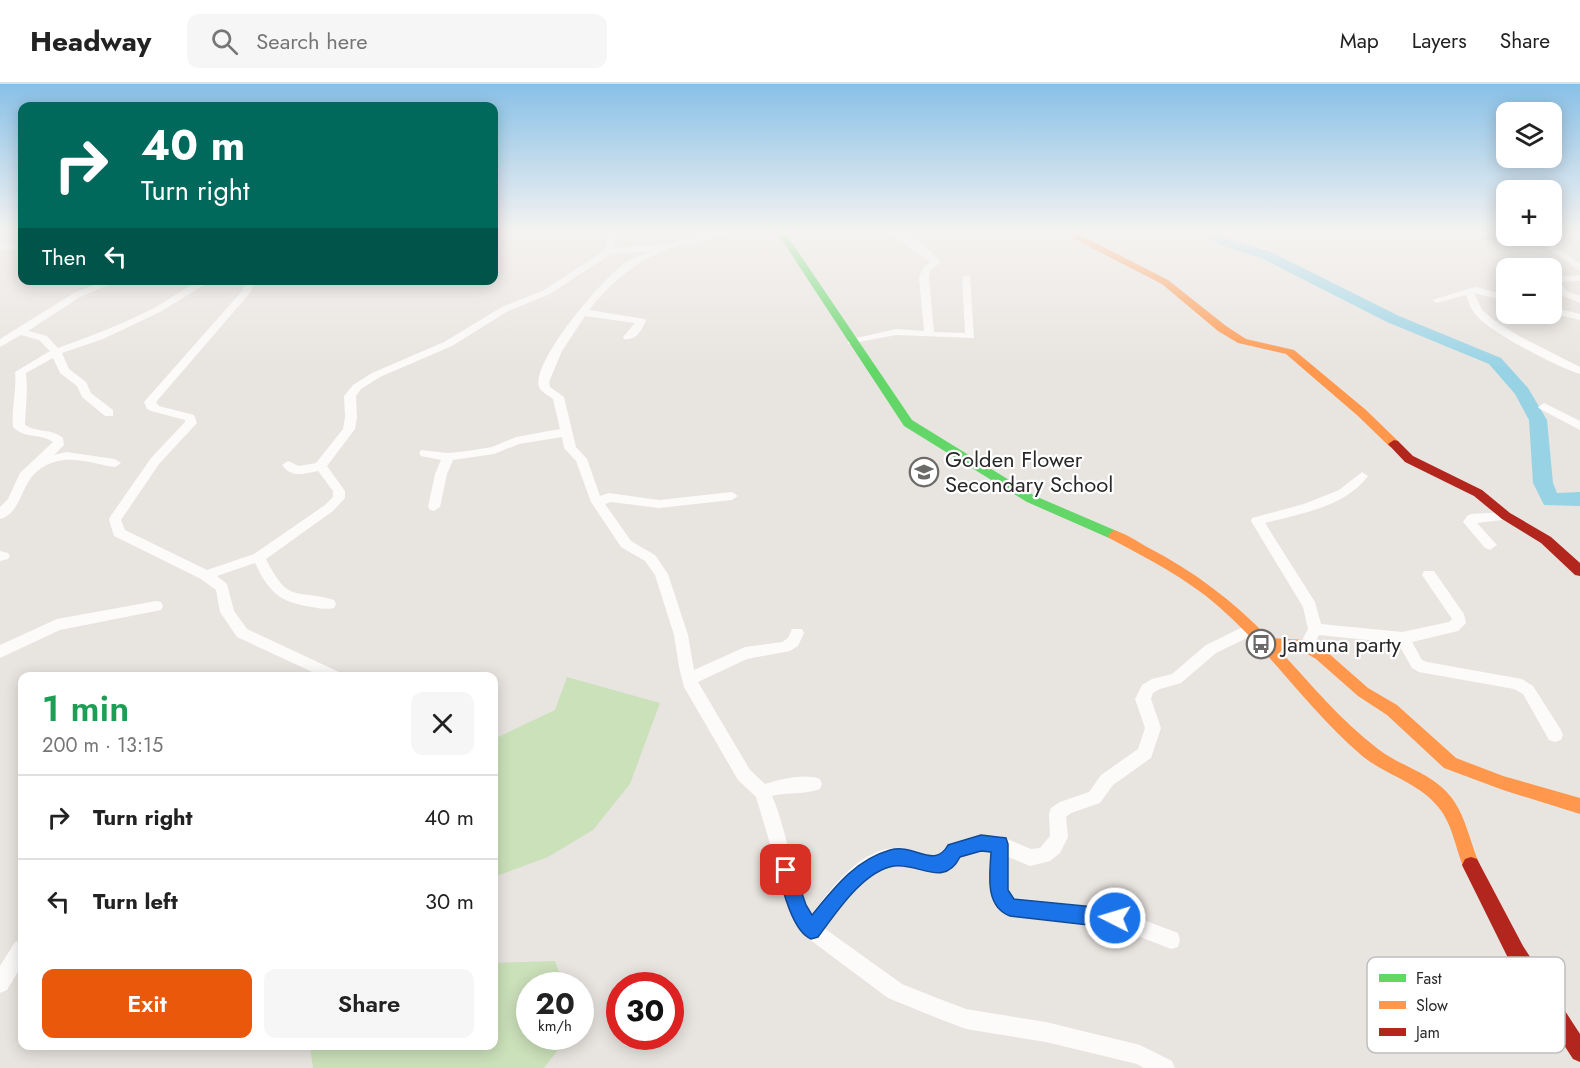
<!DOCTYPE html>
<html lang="en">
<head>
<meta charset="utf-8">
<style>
  body { margin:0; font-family:Jost,sans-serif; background:#f6f6f6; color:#222; height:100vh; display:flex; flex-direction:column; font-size:22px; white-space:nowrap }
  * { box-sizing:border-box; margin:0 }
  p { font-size:20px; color:#767676 }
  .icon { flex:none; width:33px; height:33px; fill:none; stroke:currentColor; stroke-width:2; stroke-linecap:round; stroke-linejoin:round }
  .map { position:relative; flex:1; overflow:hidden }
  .side { position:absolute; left:18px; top:588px; width:480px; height:378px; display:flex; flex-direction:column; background:#fff; border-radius:12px; box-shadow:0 3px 15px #0003 }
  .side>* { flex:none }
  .guide { position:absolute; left:18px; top:18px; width:480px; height:183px; border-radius:12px; box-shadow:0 3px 15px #0003; background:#00695c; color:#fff; overflow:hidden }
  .buttons { position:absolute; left:1496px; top:18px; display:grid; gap:12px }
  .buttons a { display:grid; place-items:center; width:66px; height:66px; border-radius:12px; background:#fff; box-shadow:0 3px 15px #0003; font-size:30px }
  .speed { position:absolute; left:516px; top:888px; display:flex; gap:12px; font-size:30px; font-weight:700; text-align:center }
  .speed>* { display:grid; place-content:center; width:78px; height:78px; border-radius:50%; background:#fff; box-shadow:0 3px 15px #0003; line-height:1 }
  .speed small { font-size:15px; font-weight:400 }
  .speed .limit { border:9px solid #d22; background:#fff; color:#111 }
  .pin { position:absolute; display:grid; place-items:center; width:51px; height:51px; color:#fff; margin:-26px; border-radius:12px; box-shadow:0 3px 9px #0006 }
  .me { position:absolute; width:66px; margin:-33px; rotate:275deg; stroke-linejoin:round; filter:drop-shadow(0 0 4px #0008) }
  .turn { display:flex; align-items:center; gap:21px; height:126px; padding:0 24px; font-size:27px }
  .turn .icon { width:78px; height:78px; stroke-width:2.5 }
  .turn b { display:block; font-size:42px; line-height:51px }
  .then { display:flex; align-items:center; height:57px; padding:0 24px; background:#0003; gap:12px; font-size:22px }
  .round { display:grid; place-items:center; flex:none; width:63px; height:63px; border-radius:12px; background:#f6f6f6 }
  .overview { display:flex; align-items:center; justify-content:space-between; height:102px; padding:0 24px }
  h1 { font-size:36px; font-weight:600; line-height:45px; color:#1e9e55 }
  .button { display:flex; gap:12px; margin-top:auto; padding:12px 24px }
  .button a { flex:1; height:69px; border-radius:12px; background:#ea580c; color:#fff; font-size:24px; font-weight:600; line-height:69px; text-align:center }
  .button a+a { background:#f6f6f6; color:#222 }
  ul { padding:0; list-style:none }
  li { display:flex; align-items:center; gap:18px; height:84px; padding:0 24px; border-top:2px solid #e0e0e0 }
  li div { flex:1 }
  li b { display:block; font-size:22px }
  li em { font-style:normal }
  header { display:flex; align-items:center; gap:36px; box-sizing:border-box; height:84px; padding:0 30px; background:#fff; border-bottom:2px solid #e0e0e0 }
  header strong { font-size:28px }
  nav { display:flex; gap:33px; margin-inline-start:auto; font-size:21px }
  .search { width:420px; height:54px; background:#f6f6f6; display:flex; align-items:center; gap:15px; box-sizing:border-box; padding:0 21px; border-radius:12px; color:#767676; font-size:22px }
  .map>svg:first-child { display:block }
</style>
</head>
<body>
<header>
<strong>Headway</strong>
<div class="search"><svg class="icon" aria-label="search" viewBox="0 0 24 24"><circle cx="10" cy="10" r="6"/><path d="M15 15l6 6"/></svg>Search here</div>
<nav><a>Map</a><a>Layers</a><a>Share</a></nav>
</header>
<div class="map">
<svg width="1580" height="984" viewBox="0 0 1580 984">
  <rect width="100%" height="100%" fill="#e8e4e0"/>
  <path fill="#cbe1ba" d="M567 593 660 619 630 700 593 746 548 773 494 793V655L555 626Z
    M555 877 564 901 530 902V952L568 953 544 984H313L310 962H494V879Z"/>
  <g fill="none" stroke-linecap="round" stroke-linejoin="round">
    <path fill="#98d3e5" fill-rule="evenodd" d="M1202 147H1217L1229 155 1271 168 1399 232 1501 274 1528 304 1547 336 1553 399 1557 409 1580 408V422L1544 421 1533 399 1529 336 1515 310 1489 280 1387 238 1261 174 1219 161Z"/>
    <path fill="#fcfbfa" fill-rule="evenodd" d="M607 147H615L617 154 614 164 667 160 715 147H727C711 159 684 158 665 166 633 180 610 199 589 226L645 235 646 237C641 246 637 257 624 255L623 253 635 239 585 232 562 267 549 298 550 303 564 313 576 363 587 375 600 412 609 409 659 416 732 408 738 412 732 416 659 424 611 418 605 420 631 457 655 471 668 490 688 551 694 586 745 563 782 558 788 554 792 545H802L804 549 798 562 790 567 747 575 698 598 750 686 765 700C781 695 804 689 820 695L822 700 820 705C805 711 788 708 772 712 789 750 790 794 812 830 832 803 863 761 902 764 915 766 926 772 938 771L948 760 981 751 1000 752 1031 765 1040 764 1050 752 1049 730 1051 724 1060 718 1089 708 1101 691 1138 665 1145 644 1135 615 1142 601 1152 595 1172 590 1206 561 1245 542H1255L1257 546 1255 550 1216 569 1181 599 1160 605 1153 609 1151 615 1161 644 1151 674 1113 701 1100 719 1071 729 1066 733 1068 753 1060 769 1050 777 1030 782 1008 773V805L1015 814 1115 825 1178 849 1180 856 1178 863 1171 865 1115 843 1010 832C985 821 991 790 991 768L981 767 959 773C937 804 914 774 887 783 859 793 840 822 824 844L902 900 937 914 966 925 1046 938 1140 961 1172 977 1175 984H1144L1137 980 1046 958 966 945 937 934 888 914 805 852 790 826 756 713 738 696 684 603 679 583 674 551 655 491 645 477 621 463 591 418 576 377 564 364 562 353 519 360 494 370 453 376 447 390 440 423 434 427 430 426 428 423 435 390 441 376 421 372 419 369 421 366 448 369 467 367 492 363 516 353 560 345 553 315C548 311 541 308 539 303 531 277 605 192 626 178 634 173 643 171 652 167L611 170 550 210 508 227 452 262 380 293 361 305 356 312 357 333 355 345 327 382 345 407V414L333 427 266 475C289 521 295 504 334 516L336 520 334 524C326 526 318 524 311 523 279 518 269 508 255 479L217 492 227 500 234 527 247 545 339 588 341 592H321L237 553 220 528 216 506 201 495 114 452 109 436 110 433 151 374 185 338V336L151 327 147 325 144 318 242 207 246 196H256L249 210 156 318 159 322 194 331 197 339 159 380 121 436 125 446 207 486 254 470 325 421 333 413V407L318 387C304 390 291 394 282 381L288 377 299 382 316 379 343 345 345 333 344 312 353 301 372 289 444 258 502 223 544 206 605 166 609 154Z
      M888 147C907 145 928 164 941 178L930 187 929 193 934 248 965 249 962 193 970 191 974 254 896 251 848 260V256L896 245 924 247 919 193 923 184 930 178Z
      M1530 152H1539L1580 180V187Z
      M0 159 22 160V166L0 165Z
      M1580 191V197L1559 198 1567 207 1580 212V219L1561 211 1551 201V195L1554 193Z
      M106 196H120L80 213 28 247 47 252 58 264C91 252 123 240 154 224 173 214 191 196 212 196L160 228 103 255 62 269 69 285 86 298 91 309 113 326V332H105L82 313 77 302 60 289 53 274 26 289 27 305 25 341C37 349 52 344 63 354L64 361 54 371 66 368 115 375 121 379 115 383C100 381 80 374 64 376 15 383 29 427 0 435V423L8 415 20 389 53 358C41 349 24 355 13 343 11 325 17 307 15 288L50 267 39 256 21 251 0 263V255L74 209Z
      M1475 203 1506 211V217L1474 209 1482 226 1495 237 1519 252 1580 283V290C1557 283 1493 250 1477 232 1471 226 1469 219 1466 211L1437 219 1432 216Z
      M1551 223 1580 230V236L1551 229Z
      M1544 319 1580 337V346L1540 325 1538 323Z
      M1362 388 1368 392C1345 423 1300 430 1265 439L1315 518 1321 540 1402 548 1449 538 1452 535 1422 491 1424 487H1434L1464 530 1466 539 1458 547 1412 558 1422 576 1427 578 1522 595 1533 602 1561 646 1563 651 1561 656 1555 658 1549 656 1523 610 1514 605 1419 588 1412 584 1398 559 1319 551 1311 566 1306 568 1301 566 1299 562 1308 545 1303 523 1251 437 1252 434 1304 420 1339 406Z
      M1506 428 1510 429 1512 432 1510 435 1477 439 1497 461 1490 466 1485 464 1463 438 1467 432 1471 430Z
      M0 467 8 469 10 472 8 475 0 477Z
      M156 517 161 518 163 522 161 526 60 546 0 574V561L57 535Z
      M22 856V881L7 906 0 909V882L15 858Z"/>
    <path fill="#63d668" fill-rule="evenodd" d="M776 147H784L912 336 1035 412 1119 448 1120 451 1119 454H1109L1027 418 904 342Z"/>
    <path fill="#ff974d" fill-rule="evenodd" d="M1068 147H1077L1082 152 1168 196 1226 242 1246 255 1294 266 1366 326 1398 357 1400 360 1398 363H1390L1358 332 1286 270 1238 259 1218 247 1162 200 1076 156Z
      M1114 446C1126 450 1137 457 1147 463 1194 487 1233 517 1269 554L1306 556 1326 567 1368 604 1397 621 1456 674 1503 692 1580 714V730L1503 706 1444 684 1387 631 1358 612 1316 575 1304 568 1280 567C1311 600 1341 637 1378 665 1401 683 1433 689 1451 713 1466 732 1470 759 1480 781L1477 787 1471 789 1465 787C1456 767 1453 741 1439 724 1419 698 1384 691 1360 670 1308 625 1270 567 1218 522 1186 494 1147 474 1109 454L1108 451Z"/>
    <path fill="#b3261e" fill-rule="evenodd" d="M1394 356 1398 357 1413 372 1482 406 1510 429 1551 453 1580 479V492L1575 491 1541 459 1502 435 1474 412 1405 378 1388 360Z
      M1471 773 1477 775 1523 862 1580 950V978L1573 975 1509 876 1462 781 1465 775Z"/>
  </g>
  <path fill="#afaeab" d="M1486 147H1506V152H1528L1524 157 1486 156Z"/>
  <linearGradient id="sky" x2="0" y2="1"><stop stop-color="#88c0e7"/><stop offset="0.52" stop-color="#f5f3f1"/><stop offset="1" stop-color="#f5f3f1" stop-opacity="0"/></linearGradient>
  <rect width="1580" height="284" fill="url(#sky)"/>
  <path fill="#1a73e8" stroke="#114b97" stroke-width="1.5" d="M981 751 1006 754 1008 760V806L1014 815 1115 825 1121 828 1124 834 1121 841 1115 844 1010 832C984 822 990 790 991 768L981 767 960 773C944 805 918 778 894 782 863 787 836 829 818 853L811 855C792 847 783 805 777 786L779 780 786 777 792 780 806 821 812 831C834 804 855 776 890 766 915 759 934 786 948 761Z"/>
  <defs>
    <g id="school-ring" transform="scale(1.5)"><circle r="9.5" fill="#fff" stroke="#6c6a69" stroke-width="1.5"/><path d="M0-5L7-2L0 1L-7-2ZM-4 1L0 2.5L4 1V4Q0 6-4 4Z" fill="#6c6a69"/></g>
    <g id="bus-ring" transform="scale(1.5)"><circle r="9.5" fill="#fff" stroke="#6c6a69" stroke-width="1.5"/><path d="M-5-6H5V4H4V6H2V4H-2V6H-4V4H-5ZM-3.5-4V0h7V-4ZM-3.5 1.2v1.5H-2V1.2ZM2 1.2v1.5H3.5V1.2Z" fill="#6c6a69"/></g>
  </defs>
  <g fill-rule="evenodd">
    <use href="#school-ring" x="924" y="388"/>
    <use href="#bus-ring" x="1261" y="560"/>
  </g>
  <g text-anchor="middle" stroke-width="4.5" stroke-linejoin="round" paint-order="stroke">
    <g font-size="22" fill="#292929" stroke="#fff" text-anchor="start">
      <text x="945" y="383">Golden Flower<tspan x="945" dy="25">Secondary School</tspan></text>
      <text x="1282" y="568">Jamuna party</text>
    </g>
  </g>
  <rect x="1367" y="873" width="198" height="96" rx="9" fill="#fff" stroke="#bfbfbf" stroke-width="1.5"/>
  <rect x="1379" y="890" width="27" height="8" fill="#63d668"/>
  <rect x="1379" y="917" width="27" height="8" fill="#ff974d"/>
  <rect x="1379" y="944" width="27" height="8" fill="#b3261e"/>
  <g font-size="16" fill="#292929">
    <text x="1416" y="900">Fast</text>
    <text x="1416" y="927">Slow</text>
    <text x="1416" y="954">Jam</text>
  </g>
</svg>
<div class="buttons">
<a><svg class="icon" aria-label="layers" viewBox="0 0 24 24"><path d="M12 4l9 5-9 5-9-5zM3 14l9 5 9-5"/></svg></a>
<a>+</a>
<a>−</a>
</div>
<div class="speed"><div>20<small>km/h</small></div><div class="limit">30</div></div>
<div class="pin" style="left:786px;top:786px;background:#d93025"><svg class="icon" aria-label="arrive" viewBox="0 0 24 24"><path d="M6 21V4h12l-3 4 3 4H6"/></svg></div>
<svg class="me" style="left:1115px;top:834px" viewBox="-20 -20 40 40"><circle r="17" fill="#1a73e8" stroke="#fff" stroke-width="3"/><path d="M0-11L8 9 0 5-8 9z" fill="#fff"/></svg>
<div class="guide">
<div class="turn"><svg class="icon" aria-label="right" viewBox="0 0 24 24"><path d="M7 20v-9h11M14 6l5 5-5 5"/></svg><div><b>40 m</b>Turn right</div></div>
<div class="then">Then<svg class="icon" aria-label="left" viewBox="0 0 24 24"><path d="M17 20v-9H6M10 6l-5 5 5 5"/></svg></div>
</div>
<section class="side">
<div class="overview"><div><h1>1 min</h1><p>200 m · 13:15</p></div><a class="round"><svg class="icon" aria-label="close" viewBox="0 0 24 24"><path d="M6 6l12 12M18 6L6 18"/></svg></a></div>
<ul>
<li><svg class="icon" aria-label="right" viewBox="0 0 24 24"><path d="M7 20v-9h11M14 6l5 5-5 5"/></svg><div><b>Turn right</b></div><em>40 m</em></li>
<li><svg class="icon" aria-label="left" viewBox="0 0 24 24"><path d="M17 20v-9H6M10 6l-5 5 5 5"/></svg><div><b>Turn left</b></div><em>30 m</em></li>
</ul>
<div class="button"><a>Exit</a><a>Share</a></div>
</section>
</div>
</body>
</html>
